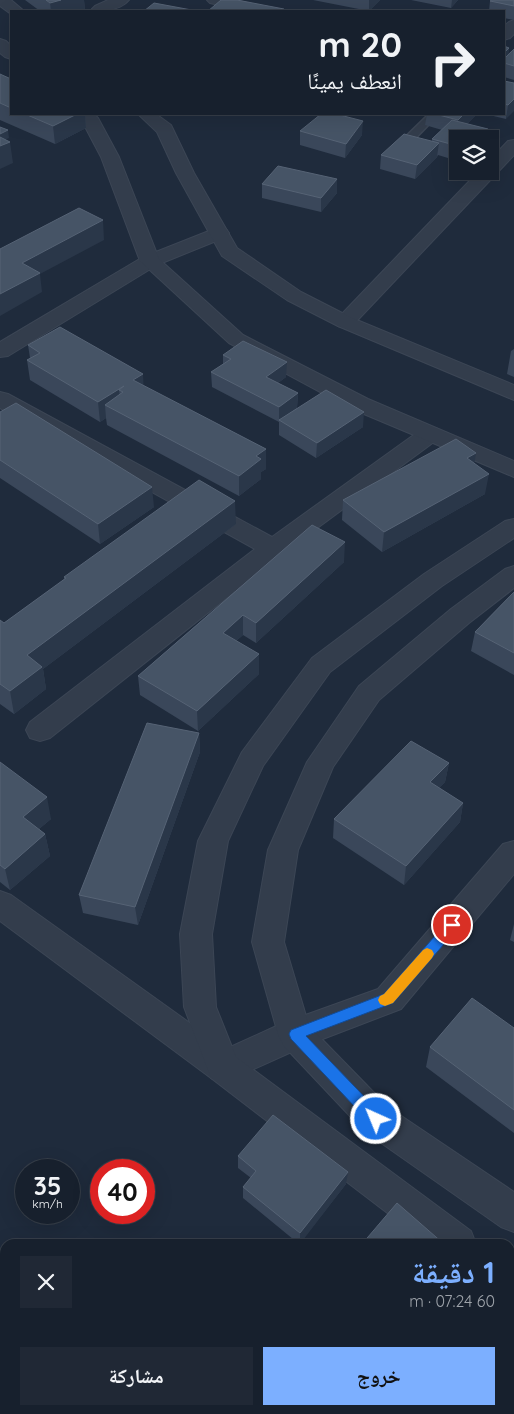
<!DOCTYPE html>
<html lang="ar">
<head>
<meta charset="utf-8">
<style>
  body { margin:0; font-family:Quicksand,"Noto Naskh Arabic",sans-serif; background:#202835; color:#f1f3f6; direction:rtl; height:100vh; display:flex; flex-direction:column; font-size:19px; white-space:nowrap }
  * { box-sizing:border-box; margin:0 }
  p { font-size:16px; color:#9ea3aa }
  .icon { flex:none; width:28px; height:28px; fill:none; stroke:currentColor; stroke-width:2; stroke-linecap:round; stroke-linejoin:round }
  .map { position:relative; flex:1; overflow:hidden; direction:ltr }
  .drawer { position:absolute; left:0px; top:1239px; width:515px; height:176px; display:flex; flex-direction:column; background:#17202d; border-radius:15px 15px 0 0; box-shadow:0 5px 20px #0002,0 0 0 1px #363e49; direction:rtl }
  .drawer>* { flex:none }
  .top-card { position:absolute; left:10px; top:10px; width:495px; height:105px; border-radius:0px; box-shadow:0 5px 20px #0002,0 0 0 1px #363e49; direction:rtl; background:#17202d; color:#f1f3f6; overflow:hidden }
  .controls { position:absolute; left:449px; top:130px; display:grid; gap:10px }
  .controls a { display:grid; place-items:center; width:50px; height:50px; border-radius:0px; background:#17202d; box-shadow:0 5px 20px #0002,0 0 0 1px #363e49; font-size:25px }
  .speed { position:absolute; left:15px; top:1159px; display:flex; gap:10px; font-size:25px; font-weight:700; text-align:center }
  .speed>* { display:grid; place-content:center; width:65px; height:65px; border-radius:50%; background:#17202d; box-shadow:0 5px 20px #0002,0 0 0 1px #363e49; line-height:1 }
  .speed small { font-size:12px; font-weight:400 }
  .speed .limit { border:8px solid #d22; background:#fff; color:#111 }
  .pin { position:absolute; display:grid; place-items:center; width:42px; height:42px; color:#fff; margin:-21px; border:2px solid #fff; border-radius:50%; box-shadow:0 1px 5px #0007 }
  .me { position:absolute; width:55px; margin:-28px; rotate:316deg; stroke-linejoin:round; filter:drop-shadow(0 0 4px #0008) }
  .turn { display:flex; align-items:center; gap:18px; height:105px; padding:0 20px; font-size:22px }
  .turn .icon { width:65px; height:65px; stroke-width:2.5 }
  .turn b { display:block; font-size:35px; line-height:42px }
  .round { display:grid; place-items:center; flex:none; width:52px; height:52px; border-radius:0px; background:#202835 }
  .overview { display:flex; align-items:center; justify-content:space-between; height:85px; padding:0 20px }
  h1 { font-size:30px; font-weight:700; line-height:38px; color:#7cafff }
  .action { display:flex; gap:10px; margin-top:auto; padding:10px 20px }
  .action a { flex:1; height:58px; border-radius:0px; background:#7cafff; color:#111; font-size:20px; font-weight:700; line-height:58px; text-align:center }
  .action a+a { background:#202835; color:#f1f3f6 }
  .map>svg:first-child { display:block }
</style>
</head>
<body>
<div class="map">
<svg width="514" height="1414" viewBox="0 0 514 1414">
  <rect width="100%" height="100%" fill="#1f2b3c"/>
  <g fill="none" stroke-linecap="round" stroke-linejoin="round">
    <g stroke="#3c4655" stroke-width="3">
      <path id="service" d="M429 114H439L401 153H393L392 151 393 149Z"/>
    </g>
    <g stroke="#3c4655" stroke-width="2">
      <path id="minor" d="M108 0H129C121 10 105 11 94 11L92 9 95 6Z
        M207 0H235L269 8 272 11H245L210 3Z
        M514 20V34L510 38 504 40V26L509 22Z
        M514 140V155L352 326 345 328 338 326 335 322 338 318 479 171H490V160L508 141Z
        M219 227 226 229 229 233 226 237 157 265 8 356 0 357V342L143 257Z
        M0 392 8 394 272 537 422 429 430 427 438 429 441 434 438 439 282 554 50 738 40 741 30 738 26 730 30 722 255 549 0 408Z
        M514 841V874L401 1009 307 1045 223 1083 211 1078 0 921V891L11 895 226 1049 283 1023 378 989 503 844Z"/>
    </g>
    <g stroke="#3c4655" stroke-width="2">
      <path id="tertiary" d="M0 0H11L24 11H11V14L0 6Z
        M0 39 6 41 11 46V59L5 57 0 53Z
        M76 114H94L98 118 119 157 159 259 243 335 368 399 514 461V477L352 409 229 343 140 261 101 157 82 121Z
        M138 114H156L171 125 194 173 237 248 301 292 352 318 514 385V400L338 326 287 300 222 256 176 173 157 132Z
        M514 519V538L442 586 330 672 263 766 228 841 212 934 216 1007 236 1057 471 1231 476 1244H428L211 1078 184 1007 180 934 198 841 242 752 312 658 424 574 505 521Z
        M514 566V588L469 623 379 700 333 767 298 850 284 942 309 1026 388 1107 514 1192V1232L501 1227 364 1131 283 1045 278 1034 252 942 268 850 307 762 359 686 451 609 505 569Z
        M510 1264 514 1266V1305L510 1303Z"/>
    </g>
    <use href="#service" fill="#333d4c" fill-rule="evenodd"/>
    <use href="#minor" fill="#333d4c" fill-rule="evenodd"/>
    <use href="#tertiary" fill="#333d4c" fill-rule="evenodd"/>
  </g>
  <path fill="#3a475a" d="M25 0H84L85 11H40Z
    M313 0H380L369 11Z
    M411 0H458L451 8Z
    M514 0V20L504 18V11H489L490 1Z
    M504 46 509 48 508 54 514 49V80L504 77Z
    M0 74 11 79V114H85L86 128 55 144 0 120Z
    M504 81 514 83 506 119 485 114H504Z
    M427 114H477L467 124 488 129 486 139H458V161L438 155 437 157 415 179 380 169 381 155 432 141V139L442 130 425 125Z
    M300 131 362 135 345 158 300 145Z
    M337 179V193L321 212 262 198V184Z
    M28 345 143 386 266 449V469L261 472V479L239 496 107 425 106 418 100 422 30 380 27 360 30 358Z
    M514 349V377L507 374 511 351Z
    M223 355 286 377 278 383 298 393 297 408 363 427 316 458 279 435V422L212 387 211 372 223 364Z
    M0 412 154 507 100 544 0 478Z
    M475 464 485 494 382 552 342 520 343 500Z
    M236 524 43 669 46 689 14 714 0 704V620L4 623 64 580V577Z
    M312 525 344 562 256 643 243 635 236 641 259 674 198 731 140 695 138 676Z
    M514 592V675L471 651 475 632Z
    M199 733 200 752 138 925 83 913 79 895Z
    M0 762 51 819 39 829 45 834 50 856 10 890 0 882Z
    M449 763 445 782 439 788 463 803 460 822 404 885 333 838 334 819Z
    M514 924V942L510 940Z
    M514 1028V1133L426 1067 430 1047Z
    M238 1156 346 1184 299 1244 243 1198V1187L251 1178 238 1168Z
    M514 1328V1414H511L506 1410H510V1334Z"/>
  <path fill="#2a3749" d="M61 0H84L85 11H51L50 3Z
    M369 0H380L369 11Z
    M452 0H458L451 8Z
    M509 48 508 61 504 63V53Z
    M514 99V111L506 119 508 105Z
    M77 114H85L86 128 55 144 53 126Z
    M464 114H477L457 134 458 120Z
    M363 121 362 135 345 158 346 144Z
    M488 129 486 139H478Z
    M8 130 9 138 0 142V134Z
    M10 142 13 163 0 169V146Z
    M439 143 437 157 415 179 417 165Z
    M337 179V193L321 212V198Z
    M103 220 104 240 40 274 42 292 0 316V294L22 263Z
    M287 362 286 377 266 392V377Z
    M143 374 144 394 133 380Z
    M124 386 123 392 119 390 121 409 105 405 106 418 100 422 98 402Z
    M298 393 297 408 279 420V422V407Z
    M364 412 363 427 316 458 317 443Z
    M266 449V469L261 472V479L239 496V476L256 456Z
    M476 453 473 473 467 458Z
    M489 474 485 494 382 552 384 532Z
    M152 487 154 507 100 544 98 524Z
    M235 501 236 524 43 669 46 689 14 714 10 691 27 655Z
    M345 542 344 562 256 643V623Z
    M243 615V635L223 652V633Z
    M259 654V674L198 731 197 711Z
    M199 733 200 752 138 925 135 907Z
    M449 763 445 782 427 801 430 782Z
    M47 797 51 819 28 838 23 817Z
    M463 803 460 822 404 885 406 866Z
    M45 834 50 856 10 890 5 869Z
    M348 1172 346 1184 300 1244V1233Z"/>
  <path fill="#465466" stroke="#566375" d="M46 0H61L50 3Z
    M221 0H237L284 9 282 11H208Z
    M492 0H514V6L490 1Z
    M154 3 197 11H144Z
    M504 46 509 48 504 53Z
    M514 49V66L504 63V59Z
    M0 74 11 79V108L0 103Z
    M504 81 514 83V99L508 105 504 104Z
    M25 114H77L53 126Z
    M321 114H336L363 121 346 144 300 131Z
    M435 114H464L458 120Z
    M452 120 488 129 478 139H458V146L432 139Z
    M0 127 8 130 0 134Z
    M404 134 439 143 417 165 381 155Z
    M0 137 10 142 0 146Z
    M278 166 337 179 321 198 262 184Z
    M79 208 103 220 22 263 40 273 0 294V249Z
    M60 327 143 374 133 380 266 449 256 456 261 459 239 476 105 405 123 392 119 390 124 386 98 402 27 360 40 353 28 345Z
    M243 341 287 362 266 377 298 393 279 407 211 372 231 359 223 355Z
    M326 390 364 412 317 443 279 420Z
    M16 403 152 487 98 524 0 460V412Z
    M456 439 476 453 467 458 489 474 384 532 343 500Z
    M199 480 235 501 27 655 42 667 10 691 0 684V620L4 623 66 578 64 577Z
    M312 525 345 542 256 623 243 615 223 633 259 654 197 711 138 676Z
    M514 592V653L475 632Z
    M147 723 199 733 135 907 79 895Z
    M411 741 449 763 430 782 463 803 406 866 334 819Z
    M0 762 47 797 23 817 45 834 5 869 0 865Z
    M472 998 514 1028V1110L430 1047Z
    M273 1115 348 1172 300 1233 243 1187 256 1171 238 1156Z
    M397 1203 444 1244H362Z
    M514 1328V1404L510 1401V1334Z"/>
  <path fill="#1a73e8" stroke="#114b97" d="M452 919 457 921 459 925 457 929 393 1003 306 1036 381 1114 383 1119 381 1124 376 1126 371 1124 291 1039 289 1034 291 1030 384 994 448 921Z"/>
  <path fill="#f59e0b" d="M427 948 432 950 434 954 432 958 393 1003 385 1006 380 1004 378 1000 380 996 384 994 423 950Z"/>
</svg>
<div class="controls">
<a><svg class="icon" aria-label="layers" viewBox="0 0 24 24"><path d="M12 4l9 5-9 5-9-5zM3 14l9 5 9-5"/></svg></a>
</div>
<div class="speed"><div>35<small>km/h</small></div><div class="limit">40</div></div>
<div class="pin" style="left:452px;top:925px;background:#d93025"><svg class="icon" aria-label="arrive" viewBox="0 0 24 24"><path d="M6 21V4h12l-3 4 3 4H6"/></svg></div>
<svg class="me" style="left:376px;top:1119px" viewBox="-20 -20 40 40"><circle r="17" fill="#1a73e8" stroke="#fff" stroke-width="3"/><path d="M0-11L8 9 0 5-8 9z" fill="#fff"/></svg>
<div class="top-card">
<div class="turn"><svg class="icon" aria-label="right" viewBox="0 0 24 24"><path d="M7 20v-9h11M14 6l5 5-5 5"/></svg><div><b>20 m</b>انعطف يمينًا</div></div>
</div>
<section class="drawer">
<div class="overview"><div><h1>1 دقيقة</h1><p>60 m · 07:24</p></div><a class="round"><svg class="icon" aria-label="close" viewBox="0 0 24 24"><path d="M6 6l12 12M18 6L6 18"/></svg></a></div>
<div class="action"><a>خروج</a><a>مشاركة</a></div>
</section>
</div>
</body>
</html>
